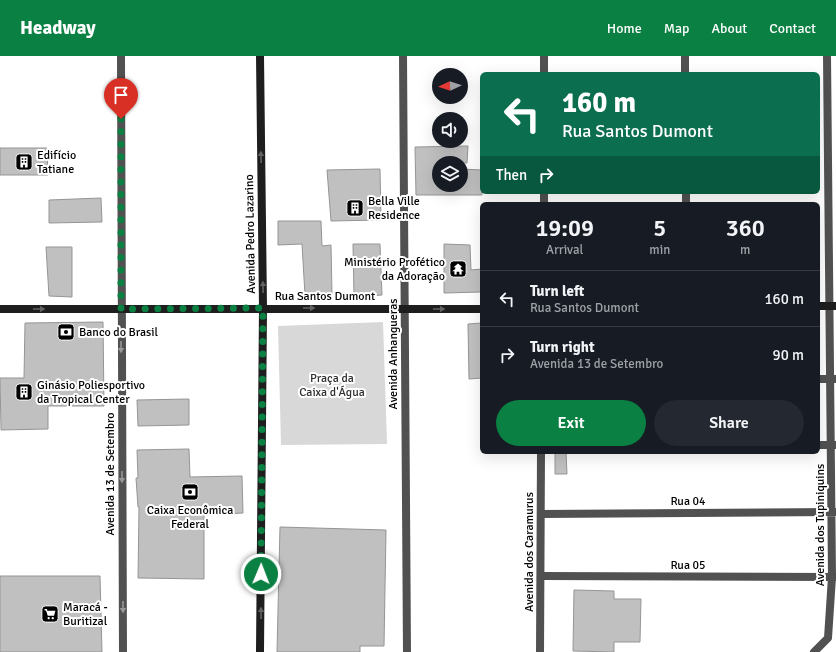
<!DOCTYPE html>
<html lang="en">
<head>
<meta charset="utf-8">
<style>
  body { margin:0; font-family:Signika,sans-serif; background:#242831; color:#f1f3f6; height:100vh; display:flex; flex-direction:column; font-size:15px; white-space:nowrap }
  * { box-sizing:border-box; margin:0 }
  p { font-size:13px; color:#9ea1a6 }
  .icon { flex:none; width:22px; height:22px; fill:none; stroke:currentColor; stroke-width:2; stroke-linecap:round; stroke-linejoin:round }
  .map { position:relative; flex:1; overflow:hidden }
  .details { position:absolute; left:480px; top:146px; width:340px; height:252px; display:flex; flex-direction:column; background:#171b24; border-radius:6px; box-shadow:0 4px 16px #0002 }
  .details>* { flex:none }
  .banner { position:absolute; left:480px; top:16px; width:340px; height:122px; border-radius:6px; box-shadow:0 4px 16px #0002; background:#0b6e4f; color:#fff; overflow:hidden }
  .needle { width:26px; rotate:266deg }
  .tools { position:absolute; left:432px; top:12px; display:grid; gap:8px }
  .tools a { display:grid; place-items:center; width:36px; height:36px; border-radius:50%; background:#171b24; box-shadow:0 4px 16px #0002; font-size:20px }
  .pin { position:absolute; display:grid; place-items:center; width:34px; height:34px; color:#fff; margin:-41px -17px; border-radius:50% 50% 50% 0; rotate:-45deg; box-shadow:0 0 4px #0007 }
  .pin .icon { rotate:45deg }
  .me { position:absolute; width:44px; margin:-22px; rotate:1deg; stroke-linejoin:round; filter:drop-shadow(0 0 3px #0008) }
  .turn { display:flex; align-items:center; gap:14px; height:84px; padding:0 16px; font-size:18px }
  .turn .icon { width:52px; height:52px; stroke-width:2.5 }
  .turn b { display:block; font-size:28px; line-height:34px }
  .then { display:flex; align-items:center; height:38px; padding:0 16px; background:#0003; gap:8px; font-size:15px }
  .eta { display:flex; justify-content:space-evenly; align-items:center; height:68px; text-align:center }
  .eta b { font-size:24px; font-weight:600; line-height:28px }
  .cta { display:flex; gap:8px; margin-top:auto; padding:8px 16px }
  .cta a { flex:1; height:46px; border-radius:24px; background:#0b8043; color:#fff; font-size:16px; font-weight:600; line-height:46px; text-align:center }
  .cta a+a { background:#242831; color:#f1f3f6 }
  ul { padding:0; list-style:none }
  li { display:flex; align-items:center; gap:12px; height:56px; padding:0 16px; border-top:1px solid #363941 }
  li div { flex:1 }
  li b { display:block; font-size:15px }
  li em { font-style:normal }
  header { display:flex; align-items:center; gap:24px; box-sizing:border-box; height:56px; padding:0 20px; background:#0b8043; color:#fff }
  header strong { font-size:19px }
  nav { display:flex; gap:22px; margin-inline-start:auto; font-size:14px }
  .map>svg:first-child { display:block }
</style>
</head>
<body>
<header>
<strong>Headway</strong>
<nav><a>Home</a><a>Map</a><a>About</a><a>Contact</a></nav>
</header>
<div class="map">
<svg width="836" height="596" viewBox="0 0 836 596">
  <rect width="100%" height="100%" fill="#fff"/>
  <path fill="#d8d8d8" d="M383 266 387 388 281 389 278 270Z"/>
  <path fill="#c0c0c0" stroke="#959595" d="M468 90 467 107H439V129H461V113L482 114V139H416L415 91Z
    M0 92H47L48 119H0Z
    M380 113 381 164 331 165 327 114Z
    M101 142 102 166 49 167V144Z
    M278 165H321L322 190 331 189 332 238 305 239 302 188 278 189Z
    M353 188H380L382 239 354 241Z
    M444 188 470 189 471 214 482 213V236L444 237Z
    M46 191H72V241L49 240Z
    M103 266 104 350H48V373L1 374 0 322H24L25 267Z
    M482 267V322L469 323 468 268Z
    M189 343V369L138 370 137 344Z
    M189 393 190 421 242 420 243 457 204 459V523L138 522 139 451H138L136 422H138L137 394Z
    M566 396 567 418H555V397Z
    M280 471 386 474 384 590H360V596H277Z
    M0 520H100L102 596H0Z
    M574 534 614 535V543H641L640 586H614V596L573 595Z"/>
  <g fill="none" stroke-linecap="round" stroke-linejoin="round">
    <path stroke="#515151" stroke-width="8" d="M403 0 407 596
      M685 0V18
      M686 136V148
      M818 323H836
      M818 389H836
      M541 458 836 456
      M541 520 836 521
      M814 596 828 582 832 521 827 0"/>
    <path stroke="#515151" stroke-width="8" d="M121 0 123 596
      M544 0V18
      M544 136V148
      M540 596 541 396"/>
    <path stroke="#1e1e1e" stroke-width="8" d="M260 0 263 252 260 596
      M818 250H836
      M0 253H482"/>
  </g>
  <defs><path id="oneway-solid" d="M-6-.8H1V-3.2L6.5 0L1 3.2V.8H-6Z"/></defs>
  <g fill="#626262">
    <use href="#oneway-solid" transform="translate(261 101) rotate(-91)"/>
    <use href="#oneway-solid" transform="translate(263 231) rotate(-91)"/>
    <use href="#oneway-solid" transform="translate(309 252)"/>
    <use href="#oneway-solid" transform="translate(39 253)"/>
    <use href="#oneway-solid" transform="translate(439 253)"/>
    <use href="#oneway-solid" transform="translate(261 557) rotate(-90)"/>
  </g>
  <g fill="#979797">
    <use href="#oneway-solid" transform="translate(121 291) rotate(90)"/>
    <use href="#oneway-solid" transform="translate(122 421) rotate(90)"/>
    <use href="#oneway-solid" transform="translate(123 551) rotate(90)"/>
  </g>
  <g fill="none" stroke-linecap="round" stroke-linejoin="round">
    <path stroke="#0b8043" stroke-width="7" stroke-dasharray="0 12.6" d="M121 63V253L263 252 261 518"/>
  </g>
  <defs>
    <g id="building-square" transform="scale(0.9)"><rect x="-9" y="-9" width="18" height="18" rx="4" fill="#000" stroke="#fff"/><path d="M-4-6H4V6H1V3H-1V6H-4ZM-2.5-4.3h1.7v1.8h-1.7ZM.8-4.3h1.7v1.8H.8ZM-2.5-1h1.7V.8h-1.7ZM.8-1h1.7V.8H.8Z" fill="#fff"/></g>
    <g id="temple-square" transform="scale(0.9)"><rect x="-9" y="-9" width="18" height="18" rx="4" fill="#000" stroke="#fff"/><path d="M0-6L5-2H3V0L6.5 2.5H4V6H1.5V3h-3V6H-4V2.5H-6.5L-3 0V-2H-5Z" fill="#fff"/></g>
    <g id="bank-square" transform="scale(0.9)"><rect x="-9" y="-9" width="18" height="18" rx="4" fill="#000" stroke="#fff"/><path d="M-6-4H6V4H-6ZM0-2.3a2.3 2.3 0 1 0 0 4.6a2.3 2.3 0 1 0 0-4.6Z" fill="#fff"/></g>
    <g id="supermarket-square" transform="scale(0.9)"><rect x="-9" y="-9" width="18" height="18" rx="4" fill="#000" stroke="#fff"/><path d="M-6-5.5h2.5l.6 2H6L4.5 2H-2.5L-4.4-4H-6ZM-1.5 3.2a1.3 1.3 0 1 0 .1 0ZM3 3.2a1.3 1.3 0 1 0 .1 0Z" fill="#fff"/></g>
  </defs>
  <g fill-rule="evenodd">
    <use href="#building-square" x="24" y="106"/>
    <use href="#building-square" x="355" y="152"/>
    <use href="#temple-square" x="458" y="213"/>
    <use href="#bank-square" x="66" y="276"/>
    <use href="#building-square" x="24" y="336"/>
    <use href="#bank-square" x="190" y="436"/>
    <use href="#supermarket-square" x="50" y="558"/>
  </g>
  <g text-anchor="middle" stroke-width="4" stroke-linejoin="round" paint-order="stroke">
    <g font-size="12" fill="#000" stroke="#fff" text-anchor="start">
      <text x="37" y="103">Edifício<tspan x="37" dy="14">Tatiane</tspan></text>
      <text x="368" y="149">Bella Ville<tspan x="368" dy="14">Residence</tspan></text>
      <text x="445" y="210" text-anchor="end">Ministério Profético<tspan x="445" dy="14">da Adoração</tspan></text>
      <text x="79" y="280">Banco do Brasil</text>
      <text x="37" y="333">Ginásio Poliesportivo<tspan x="37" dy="14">da Tropical Center</tspan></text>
      <text x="190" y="458" text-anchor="middle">Caixa Econômica<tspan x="190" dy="14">Federal</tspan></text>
      <text x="63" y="555">Maracá -<tspan x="63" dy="14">Buritizal</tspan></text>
    </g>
    <g font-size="12" fill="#000" stroke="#fff">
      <text transform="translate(250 178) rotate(-91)" y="4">Avenida Pedro Lazarino</text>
      <text x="325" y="244">Rua Santos Dumont</text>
      <text transform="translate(393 298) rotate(-90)" y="4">Avenida Anhangueras</text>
      <text transform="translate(110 418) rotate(-90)" y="4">Avenida 13 de Setembro</text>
      <text x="688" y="449">Rua 04</text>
      <text transform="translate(820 469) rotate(-90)" y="4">Avenida dos Tupiniquins</text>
      <text transform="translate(529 496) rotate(-90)" y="4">Avenida dos Caramurus</text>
      <text x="688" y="513">Rua 05</text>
    </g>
    <g font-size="12" fill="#2f2f2f" stroke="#fff">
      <text x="332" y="326">Praça da<tspan x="332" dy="14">Caixa d'Água</tspan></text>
    </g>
  </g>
</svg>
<div class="tools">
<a><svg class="needle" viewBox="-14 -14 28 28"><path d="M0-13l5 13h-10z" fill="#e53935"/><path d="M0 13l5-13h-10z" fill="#9ea1a6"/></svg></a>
<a><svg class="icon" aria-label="sound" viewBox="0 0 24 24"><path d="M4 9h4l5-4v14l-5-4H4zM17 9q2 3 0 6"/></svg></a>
<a><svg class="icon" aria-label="layers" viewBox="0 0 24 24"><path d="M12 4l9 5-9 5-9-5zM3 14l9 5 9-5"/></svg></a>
</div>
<div class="pin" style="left:121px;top:63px;background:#d93025"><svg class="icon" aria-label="arrive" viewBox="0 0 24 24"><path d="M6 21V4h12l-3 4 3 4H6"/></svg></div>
<svg class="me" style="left:261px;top:518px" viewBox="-20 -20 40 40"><circle r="17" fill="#0b8043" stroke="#fff" stroke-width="3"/><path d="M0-11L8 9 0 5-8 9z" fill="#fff"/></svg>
<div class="banner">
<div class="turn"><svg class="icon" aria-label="left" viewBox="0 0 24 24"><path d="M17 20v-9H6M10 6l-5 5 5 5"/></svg><div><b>160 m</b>Rua Santos Dumont</div></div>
<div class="then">Then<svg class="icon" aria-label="right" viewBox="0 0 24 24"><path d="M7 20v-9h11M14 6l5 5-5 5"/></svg></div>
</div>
<section class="details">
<div class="eta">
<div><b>19:09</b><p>Arrival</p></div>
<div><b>5</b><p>min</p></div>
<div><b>360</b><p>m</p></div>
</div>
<ul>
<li><svg class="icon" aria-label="left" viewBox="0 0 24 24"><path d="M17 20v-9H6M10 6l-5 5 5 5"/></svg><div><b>Turn left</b><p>Rua Santos Dumont</p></div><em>160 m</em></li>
<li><svg class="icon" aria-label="right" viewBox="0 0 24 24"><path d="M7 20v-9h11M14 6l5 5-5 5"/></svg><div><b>Turn right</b><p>Avenida 13 de Setembro</p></div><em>90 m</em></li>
</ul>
<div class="cta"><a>Exit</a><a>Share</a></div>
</section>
</div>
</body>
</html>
